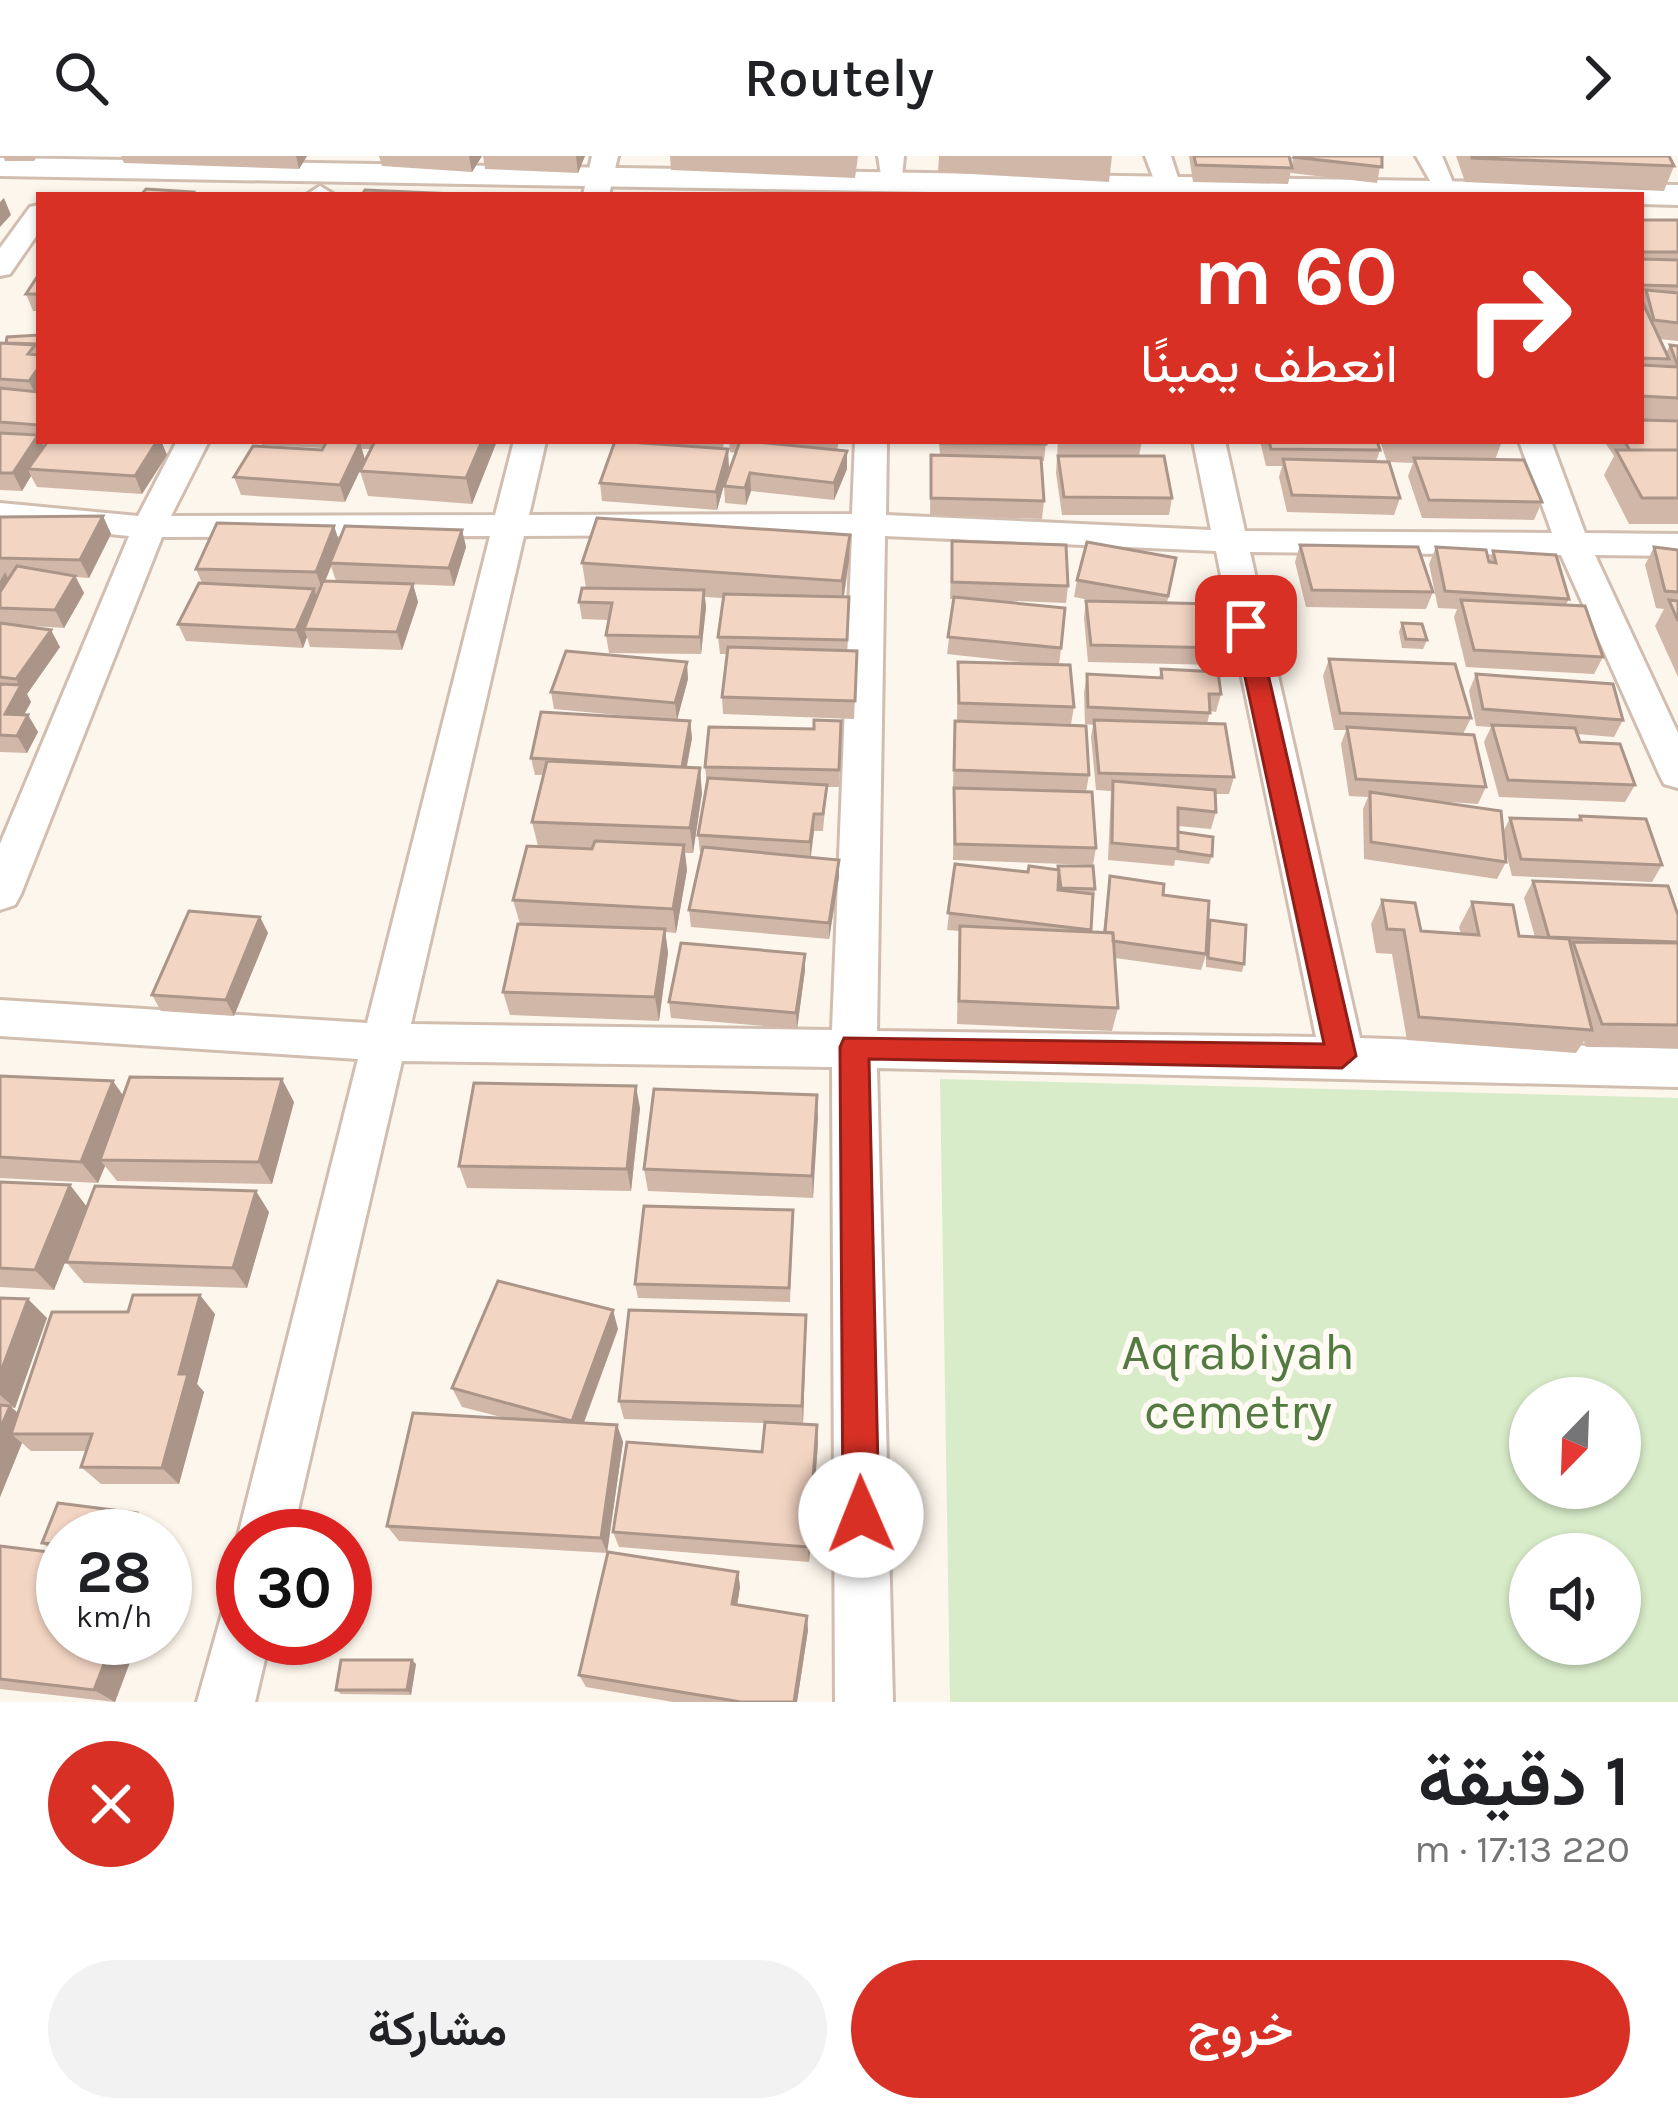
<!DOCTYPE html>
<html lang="ar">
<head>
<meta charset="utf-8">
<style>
  body { margin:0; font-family:Karla,Vazirmatn,sans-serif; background:#f2f2f2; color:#202124; direction:rtl; height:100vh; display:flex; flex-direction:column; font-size:45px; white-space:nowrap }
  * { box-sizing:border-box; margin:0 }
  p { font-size:39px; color:#757577 }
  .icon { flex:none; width:66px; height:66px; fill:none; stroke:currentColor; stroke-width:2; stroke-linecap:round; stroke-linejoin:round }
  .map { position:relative; height:1546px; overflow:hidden; direction:ltr }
  .panel { display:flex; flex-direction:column; background:#fff; flex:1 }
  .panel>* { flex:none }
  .banner { position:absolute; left:36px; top:36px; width:1608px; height:252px; border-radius:0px; box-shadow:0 3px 9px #0004; direction:rtl; background:#d93025; color:#fff; overflow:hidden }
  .needle { width:78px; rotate:203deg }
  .tools { position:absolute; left:1509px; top:1221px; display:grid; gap:24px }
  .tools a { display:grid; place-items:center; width:132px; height:132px; border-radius:50%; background:#fff; box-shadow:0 3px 9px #0004; font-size:60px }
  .speed { position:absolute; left:36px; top:1353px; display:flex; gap:24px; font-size:60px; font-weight:700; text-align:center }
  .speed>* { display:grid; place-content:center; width:156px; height:156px; border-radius:50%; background:#fff; box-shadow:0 3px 9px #0004; line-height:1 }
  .speed small { font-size:30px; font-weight:400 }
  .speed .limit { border:18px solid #d22; background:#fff; color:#111 }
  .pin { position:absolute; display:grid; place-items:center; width:102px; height:102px; color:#fff; margin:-51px; border-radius:24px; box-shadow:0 6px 18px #0006 }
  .me { position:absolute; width:132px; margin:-66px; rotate:359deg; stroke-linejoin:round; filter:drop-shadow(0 0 9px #0008) }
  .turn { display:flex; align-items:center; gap:42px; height:252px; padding:0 48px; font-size:54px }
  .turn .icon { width:156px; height:156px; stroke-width:2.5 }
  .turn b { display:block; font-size:84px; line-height:102px }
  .round { display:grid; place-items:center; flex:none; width:126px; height:126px; border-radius:63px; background:#f2f2f2 }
  .summary { display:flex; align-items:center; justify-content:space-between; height:204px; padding:0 48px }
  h1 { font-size:72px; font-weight:600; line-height:90px }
  .button { display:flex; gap:24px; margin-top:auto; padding:24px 48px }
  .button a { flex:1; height:138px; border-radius:72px; background:#d93025; color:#fff; font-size:48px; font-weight:600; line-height:138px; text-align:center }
  .button a+a { background:#f2f2f2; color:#202124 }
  header { display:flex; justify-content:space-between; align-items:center; height:156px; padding:0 48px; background:#fff; font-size:54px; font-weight:600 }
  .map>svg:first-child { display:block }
</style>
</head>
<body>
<header><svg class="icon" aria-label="forward" viewBox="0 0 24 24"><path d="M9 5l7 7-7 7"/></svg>Routely<svg class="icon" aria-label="search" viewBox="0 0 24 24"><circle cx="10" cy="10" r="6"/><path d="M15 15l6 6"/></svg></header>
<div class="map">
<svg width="1678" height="1546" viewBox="0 0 1678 1546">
  <rect width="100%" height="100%" fill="#fdf6ec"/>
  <path fill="#d8ecc9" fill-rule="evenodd" d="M940 923 1678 942V1546H950ZM1530 1242H1620V1332H1530ZM1530 1398H1620V1488H1530Z"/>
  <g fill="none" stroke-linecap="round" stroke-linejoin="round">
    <g stroke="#d1beb0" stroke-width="6">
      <path id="minor" d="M592 0H618L609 39H583Z
        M878 0H904L901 32H883Z
        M1145 0H1171L1181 31 1177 37H1159Z
        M1416 0H1442L1458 39H1438Z
        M320 30 333 38 306 39Z
        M39 49V76L10 118 0 120V92L30 51Z
        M177 285H209L171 360 495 359 514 285H546L529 359 852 358 855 285H887L886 359 1211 374 1193 285H1225L1245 375 1552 377 1519 285H1551L1585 377 1678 378V400L1595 399 1678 577V632L1664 628 1659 618 1561 399 1250 396 1360 882 1678 893V931L877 912 893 1546H835L832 911 402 905 292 1380H243V1393L238 1380 358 903 0 880V844L367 867 490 380 162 381 21 738 15 749 0 754V688L129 380 0 367V347L138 360ZM852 378 832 874 411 868 524 380ZM885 380 1216 395 1316 881 877 875Z
        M243 1446V1482H270L255 1546H197L223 1454Z"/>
    </g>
    <g stroke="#d1beb0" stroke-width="6">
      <path id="tertiary" d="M0 2 1678 29V49L1641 48V39H1108L0 20Z"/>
    </g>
    <use href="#minor" fill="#fff" fill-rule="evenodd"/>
    <use href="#tertiary" fill="#fff" fill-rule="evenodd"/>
  </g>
  <path fill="#d1b7a8" d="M3 0H38L34 5H5Z
    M121 0H307L299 13 124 7Z
    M379 0H482L472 16 382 10Z
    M483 0H585L578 17 485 13Z
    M670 0H858L855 22 671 14Z
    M939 0H1112L1109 26 938 16Z
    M1189 0H1289L1292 11 1293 0H1382L1377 27 1291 17V15L1288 28 1193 26Z
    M1456 0H1669L1674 10 1664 35 1465 26Z
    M1641 64H1678V185L1659 183 1666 197 1670 189 1678 190V368H1629L1604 319 1614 300 1604 285H1641Z
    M39 118V155H33L26 138Z
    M39 179V285H48L42 286 44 291 48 285H173H161L167 299 142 338 37 331 31 320 22 335 0 334V187Z
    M261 285H497L472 348 368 340 360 315 371 293H362L365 304 345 346 241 339 234 321 322 294 323 292 262 289Z
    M626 285H724L723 293 729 311 717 354 602 345 600 327Z
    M729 285H839L837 294 847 295V313L834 344 751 335 746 349 725 347 724 330 736 297 730 296Z
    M939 285H1046L1044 305H1042L1044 345 1042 363 930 359 931 299H940Z
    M1058 285H1142L1139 300 1172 342 1169 359H1062L1056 317Z
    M1260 285H1377L1380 294 1376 306H1387L1380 285H1502L1495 304 1542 346 1534 364 1422 362 1408 320 1413 307 1389 306 1400 342 1394 359 1287 356 1279 321 1282 310H1266Z
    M103 360 111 378 89 422 76 421 84 437 64 472 16 469 60 491 27 538 31 546 24 559H28L38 576 27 597 0 596V361Z
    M334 370 339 386 462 374 466 391 454 430 336 425 331 410 325 425 413 428 418 446 402 494 310 491 307 481 303 492 186 485 178 468 202 427 196 413Z
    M850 379 849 404 844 441H849L847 495H857L854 563 723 558 722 541 727 498H720L718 481 723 442 705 441 706 451 701 498 609 497 606 479 609 464 582 463 579 446 586 432 582 407Z
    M952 385 1068 430 1066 447 988 444 1061 492 1059 509 1074 551 1071 568 957 564 958 506 1048 509 947 498 954 443H950Z
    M1300 389 1433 436 1426 453 1306 451 1295 406Z
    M1436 391 1489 406 1493 395 1569 443 1566 449 1603 501 1594 518 1466 511 1454 461 1457 453 1438 452 1429 408Z
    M1654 391 1678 394V521L1655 470 1664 453 1656 452 1645 409Z
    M1176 402 1167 447 1221 492 1217 509 1088 506 1084 462 1086 445H1095L1074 441 1077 424Z
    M1402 467 1427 484 1423 493 1402 492 1399 476Z
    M1329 503 1471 562 1463 578 1486 631 1478 648 1435 645 1503 676 1510 662 1577 664 1580 660 1662 709 1652 726 1512 720 1504 689 1506 706 1497 723 1364 703 1363 653 1368 641 1349 640 1341 588 1346 574H1334L1323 520Z
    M1161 513 1221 538 1216 556 1210 555 1207 568 1234 621 1229 638H1215L1216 656 1211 673 1178 670V676L1212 700 1209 708 1175 704 1174 710 1108 704 1111 635 1096 634 1091 581 1093 569 1085 568 1084 536 1087 518 1159 522Z
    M1476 518 1623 564 1614 581 1577 578 1580 586 1635 629 1625 646 1499 641 1484 586 1491 571 1476 570 1469 535Z
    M688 523 677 564 690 565 692 582 687 611 702 637 693 697H685L687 714 676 777 665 776 668 797 659 865 510 859 503 836 520 768 513 744 538 690 532 666 543 619H535L531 602 671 564 554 553 551 536Z
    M841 565 839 631H827L823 675H814L811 701 839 721 829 783 691 771 689 754 702 696H700L698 679 707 628 705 611Z
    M955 565 1089 619 1086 636 1096 692 1093 709 953 704 954 632 1027 634 953 631Z
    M955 708 1095 733 1091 776H1103L1110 720 1163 739 1208 771 1210 764 1244 808 1242 816 1206 811V799L1201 814 1115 802 1118 852 1112 875 957 868 959 775 947 774Z
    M1533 725 1678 759V892L1586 891 1584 885 1576 897 1407 884 1392 798 1376 797 1371 768 1382 744 1421 775 1461 778 1459 771 1472 746 1519 780 1535 781 1524 742Z
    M260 761 268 777 234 860 161 855 152 839Z
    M805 798V814L797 873 671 862 669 846Z
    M0 920 123 940 294 946 272 1028 117 1025 105 1010 98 1027 0 1022Z
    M817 939 813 1042 648 1035 644 1013Z
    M640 952 631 1035 467 1032 459 1010Z
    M0 1026 70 1029 87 1051 269 1056 247 1132 84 1127 66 1106 87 1051 54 1134 0 1131Z
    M793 1068 790 1146 638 1142 635 1128Z
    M0 1142 47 1162 15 1252H12L18 1257 215 1158 197 1228 204 1236 179 1328H101L81 1311 86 1295H31L22 1287 0 1341Z
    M806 1159 803 1268 818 1287 809 1406 619 1391 613 1376 762 1296 765 1267 624 1263 619 1245Z
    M618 1173 584 1267 617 1269 623 1286 607 1397 399 1385 387 1370 505 1262 462 1251 452 1232Z
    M58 1347 137 1357 143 1362 136 1380H63V1394L49 1392 42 1387Z
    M0 1390 57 1397 63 1401V1482H118L116 1487 133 1498 115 1546 0 1533Z
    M738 1416 740 1431 737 1449 808 1474 797 1546H673L586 1531 579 1519Z
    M416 1508 411 1539 341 1538 336 1534Z"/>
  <path fill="#aa9588" d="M296 0H307L299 13Z
    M469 0H482L472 16Z
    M576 0H585L578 17Z
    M4 42 11 59 0 71V46Z
    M39 211V239L37 242 29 225Z
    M38 279 39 285H41L47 296 28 313 31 320 22 335 13 317Z
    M157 285H161L167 299 142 338 135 320Z
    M482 285H497L472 348 466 322Z
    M360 287 365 304 345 346 340 329Z
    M728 293 729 311 717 354 716 336Z
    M847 295V313L834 344V327Z
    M750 317 751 335 746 349 745 332Z
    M103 360 111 378 89 422 80 404Z
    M334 370 340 388 322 433 316 416Z
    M462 374 466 391 454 430 449 412Z
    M850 379 849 404 842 451V425Z
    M5 416 14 434 0 452V425Z
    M75 420 84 437 64 472 55 454Z
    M413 428 418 446 402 494 397 476Z
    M314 433 320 450 304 473 307 481 303 492 296 474Z
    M704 434 706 451 701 498 700 481Z
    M51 474 60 491 27 538 31 546 15 575 5 558 20 531 16 523Z
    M687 506 688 523 677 564 675 547Z
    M28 559 38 576 27 597 17 580Z
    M690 565 692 582 683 628 681 611Z
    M700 612 702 637 693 697 690 672Z
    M814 658V675L810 703V686Z
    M684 689 687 714 676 777 673 753Z
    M839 704V721L829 783V767Z
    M260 761 268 777 234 860 226 844Z
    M665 773 668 797 659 865 655 841Z
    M805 798V814L797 873 796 857Z
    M282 923 294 946 272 1028 259 1006Z
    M113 925 129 948 100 1004 105 1010 98 1027 81 1006Z
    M636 930 640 952 631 1035 627 1013Z
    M817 939 818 962 813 1042 812 1020Z
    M70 1029 87 1051 54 1134 35 1114Z
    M256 1035 269 1056 247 1132 233 1112Z
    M200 1139 215 1158 197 1228 204 1236 179 1328 162 1312 179 1218Z
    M28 1143 47 1162 15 1252 0 1239V1218Z
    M613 1154 618 1173 578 1282 572 1265Z
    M806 1159V1178L803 1268 802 1250Z
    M10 1250 30 1268 11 1278 22 1287 0 1341V1273Z
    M617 1269 623 1286 607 1397 601 1382Z
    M817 1269 818 1287 809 1406 808 1391Z
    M137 1357 143 1362 136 1380H128Z
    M57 1397 63 1401V1425L50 1415Z
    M738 1416 740 1431 735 1462 732 1448Z
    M807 1460 808 1474 797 1546H794Z
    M94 1482H118L116 1487 133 1498 115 1546 94 1534Z
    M412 1504 416 1508 411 1539 407 1534Z"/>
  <path fill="#f3d5c3" stroke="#aa9588" stroke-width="3" d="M1194 0H1289L1292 12 1196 9Z
    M1295 0H1382V11L1294 1Z
    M1472 0H1669L1674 10 1472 2Z
    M146 33 193 36 190 39H141Z
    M365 34 478 39H362Z
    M1641 64H1678V96H1641Z
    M1641 103 1678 104V130L1641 129Z
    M39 118V138H26Z
    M1646 134 1678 137V167L1654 164Z
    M1641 143 1669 203 1641 202Z
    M39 179 38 188 6 187 7 181Z
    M0 187 35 189 28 198 39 199V211L29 225 0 223Z
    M1670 189 1678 190V208H1677Z
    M1641 209 1678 211V242L1641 240Z
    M0 232 39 236 38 269 0 266Z
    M1641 264 1678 265V294H1630L1624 285H1641Z
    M0 277 38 279 13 317H0Z
    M48 285H157L135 320 28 313Z
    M327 285 360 287 340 329 234 321 253 290 322 294Z
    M375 285H482L466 322 360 315Z
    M615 285 728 293 716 336 600 327Z
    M740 285H748L847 295 834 327 750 317 745 332 724 330Z
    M941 285H1046V288L941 287Z
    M1269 285H1377L1380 294 1271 293Z
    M1616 294H1678V342H1642Z
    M931 299 1041 302 1044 345 931 342Z
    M1058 300H1164L1172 342 1064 341Z
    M1414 302 1524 304 1542 346 1429 344Z
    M1283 303 1389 306 1400 342 1292 339Z
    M103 360 80 404 0 402V361Z
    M597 362 850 379 842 425 582 407Z
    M217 367 334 370 316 416 196 413Z
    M345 370 462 374 449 412 330 407Z
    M952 385 1066 389 1068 430 952 426Z
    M1087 386 1176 402 1168 440 1077 424Z
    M1300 389 1418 391 1433 436 1312 434Z
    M1436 391 1486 394 1489 406 1496 407 1493 395 1556 399 1569 443 1445 435Z
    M1654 391 1678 394V436L1665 435Z
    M17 410 75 420 55 454 0 452V436Z
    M323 425 413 428 397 476 304 473Z
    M199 427 314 433 296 474 178 468Z
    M582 432 704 434 700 481 606 479 612 447 579 446Z
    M724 438 849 441 847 484 718 481Z
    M954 441 1065 452 1061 492 948 481Z
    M1461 444 1585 450 1603 501 1474 494Z
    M1669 444 1678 445V465Z
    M1086 445 1214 448 1221 492 1091 489Z
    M0 467 51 474 16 523 0 521Z
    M1402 467 1422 468 1427 484 1406 483Z
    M728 491 857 495 855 545 722 541Z
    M566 495 687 506 675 547 551 536Z
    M1329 503 1455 508 1471 562 1340 557Z
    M958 506 1070 509 1074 551 959 547Z
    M1161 513 1218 516 1221 538H1209L1210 557 1088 551 1087 518 1162 522Z
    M1476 518 1613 528 1623 564 1483 553Z
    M0 528 21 529 5 558 28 559 17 580 0 579Z
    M541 556 690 565 682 611 531 602Z
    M814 564 841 565 839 614 705 611 709 571 814 573Z
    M1094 564 1225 568 1234 621 1099 617Z
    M955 565 1086 570 1089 619 954 614Z
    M1492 569 1575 572 1580 586 1620 588 1635 629 1508 624Z
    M1347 571 1474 579 1486 631 1356 623Z
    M547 605 700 612 690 672 532 666Z
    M708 622 827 629 823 658H814L810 686 698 679Z
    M1113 625 1215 634 1216 656 1178 652V693L1112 687Z
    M954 632 1092 636 1096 692 955 688Z
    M1370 636 1501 655 1506 706 1371 686Z
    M1580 660 1646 663 1662 709 1521 703 1510 662 1581 664Z
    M1178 676 1213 681 1212 700 1178 695Z
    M595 685 684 689 673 753 513 744 527 690 592 693Z
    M703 691 839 704 829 767 689 754Z
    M955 708 1028 716 1029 710 1059 714 1058 734 1093 738 1091 774 948 757Z
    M1058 710H1093L1095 733 1061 732Z
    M1110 720 1164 728 1163 739 1209 745 1206 798 1113 785V777L1105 776Z
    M1533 725 1668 730 1678 759V786L1549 781Z
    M1382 744 1415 747 1421 775 1479 779 1472 746 1513 749 1519 780 1569 783 1592 874 1419 861 1404 774 1387 773Z
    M189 755 260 761 226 844 152 839Z
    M1210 764 1246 769 1244 808 1208 802Z
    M518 768 665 773 655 841 503 836Z
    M960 770 1113 777 1118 852 959 845Z
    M1573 786 1678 787V869L1602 868Z
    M681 787 805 798 796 857 669 846Z
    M0 920 113 925 81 1006 0 1001Z
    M130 921 282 923 259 1006 100 1004Z
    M474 927 636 930 627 1013 459 1010Z
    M654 933 817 939 812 1020 644 1013Z
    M0 1026 70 1029 35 1114 0 1112Z
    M95 1030 256 1035 233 1112 66 1106Z
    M644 1050 793 1054 789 1132 635 1128Z
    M498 1125 613 1154 572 1265 452 1232Z
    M133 1139H200L179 1218H188L162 1312 81 1311 92 1278H11L52 1156H128Z
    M0 1142 28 1143 0 1218Z
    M629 1154 806 1159 802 1250 619 1245Z
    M0 1249 10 1250 0 1273Z
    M413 1257 617 1269 601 1382 387 1370Z
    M765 1266 817 1269 808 1391 613 1376 627 1286 762 1296Z
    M58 1347 137 1357 128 1380H63V1389L42 1387Z
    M0 1390 57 1397 50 1415 63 1417V1482H98L113 1485 94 1534 0 1523Z
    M608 1396 738 1416 732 1448 807 1460 794 1546H741L579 1519Z
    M341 1504H412L407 1534H336Z"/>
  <path fill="#d93025" stroke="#8d1f18" stroke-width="3" d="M1246 463 1257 470 1356 900 1342 912 869 903 879 1359 874 1371 861 1376 848 1371 843 1359 840 891 844 882 1324 888 1234 470Z"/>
  <g text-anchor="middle" stroke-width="12" stroke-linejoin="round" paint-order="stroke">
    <g font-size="51" fill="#537a41" stroke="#fffaf3">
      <text x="1238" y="1213">Aqrabiyah<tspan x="1238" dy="59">cemetry</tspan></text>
    </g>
  </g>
</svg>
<div class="tools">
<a><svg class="needle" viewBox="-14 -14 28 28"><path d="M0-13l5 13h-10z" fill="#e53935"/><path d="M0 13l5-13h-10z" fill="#757577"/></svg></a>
<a><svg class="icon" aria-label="sound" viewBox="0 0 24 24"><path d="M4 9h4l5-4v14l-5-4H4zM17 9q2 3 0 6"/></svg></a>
</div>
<div class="speed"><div>28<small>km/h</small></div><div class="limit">30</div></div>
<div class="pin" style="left:1246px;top:470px;background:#d93025"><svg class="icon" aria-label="arrive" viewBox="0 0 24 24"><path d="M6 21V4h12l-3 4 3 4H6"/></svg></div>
<svg class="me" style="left:861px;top:1359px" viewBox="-20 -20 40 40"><circle r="19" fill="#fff"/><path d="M0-13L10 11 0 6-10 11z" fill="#d93025"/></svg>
<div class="banner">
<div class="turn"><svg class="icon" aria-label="right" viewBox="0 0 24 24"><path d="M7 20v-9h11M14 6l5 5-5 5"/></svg><div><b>60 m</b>انعطف يمينًا</div></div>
</div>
</div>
<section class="panel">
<div class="summary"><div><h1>1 دقيقة</h1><p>220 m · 17:13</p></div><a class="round" style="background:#d93025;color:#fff"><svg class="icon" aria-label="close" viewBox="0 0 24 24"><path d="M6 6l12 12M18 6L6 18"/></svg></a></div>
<div class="button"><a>خروج</a><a>مشاركة</a></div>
</section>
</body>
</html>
